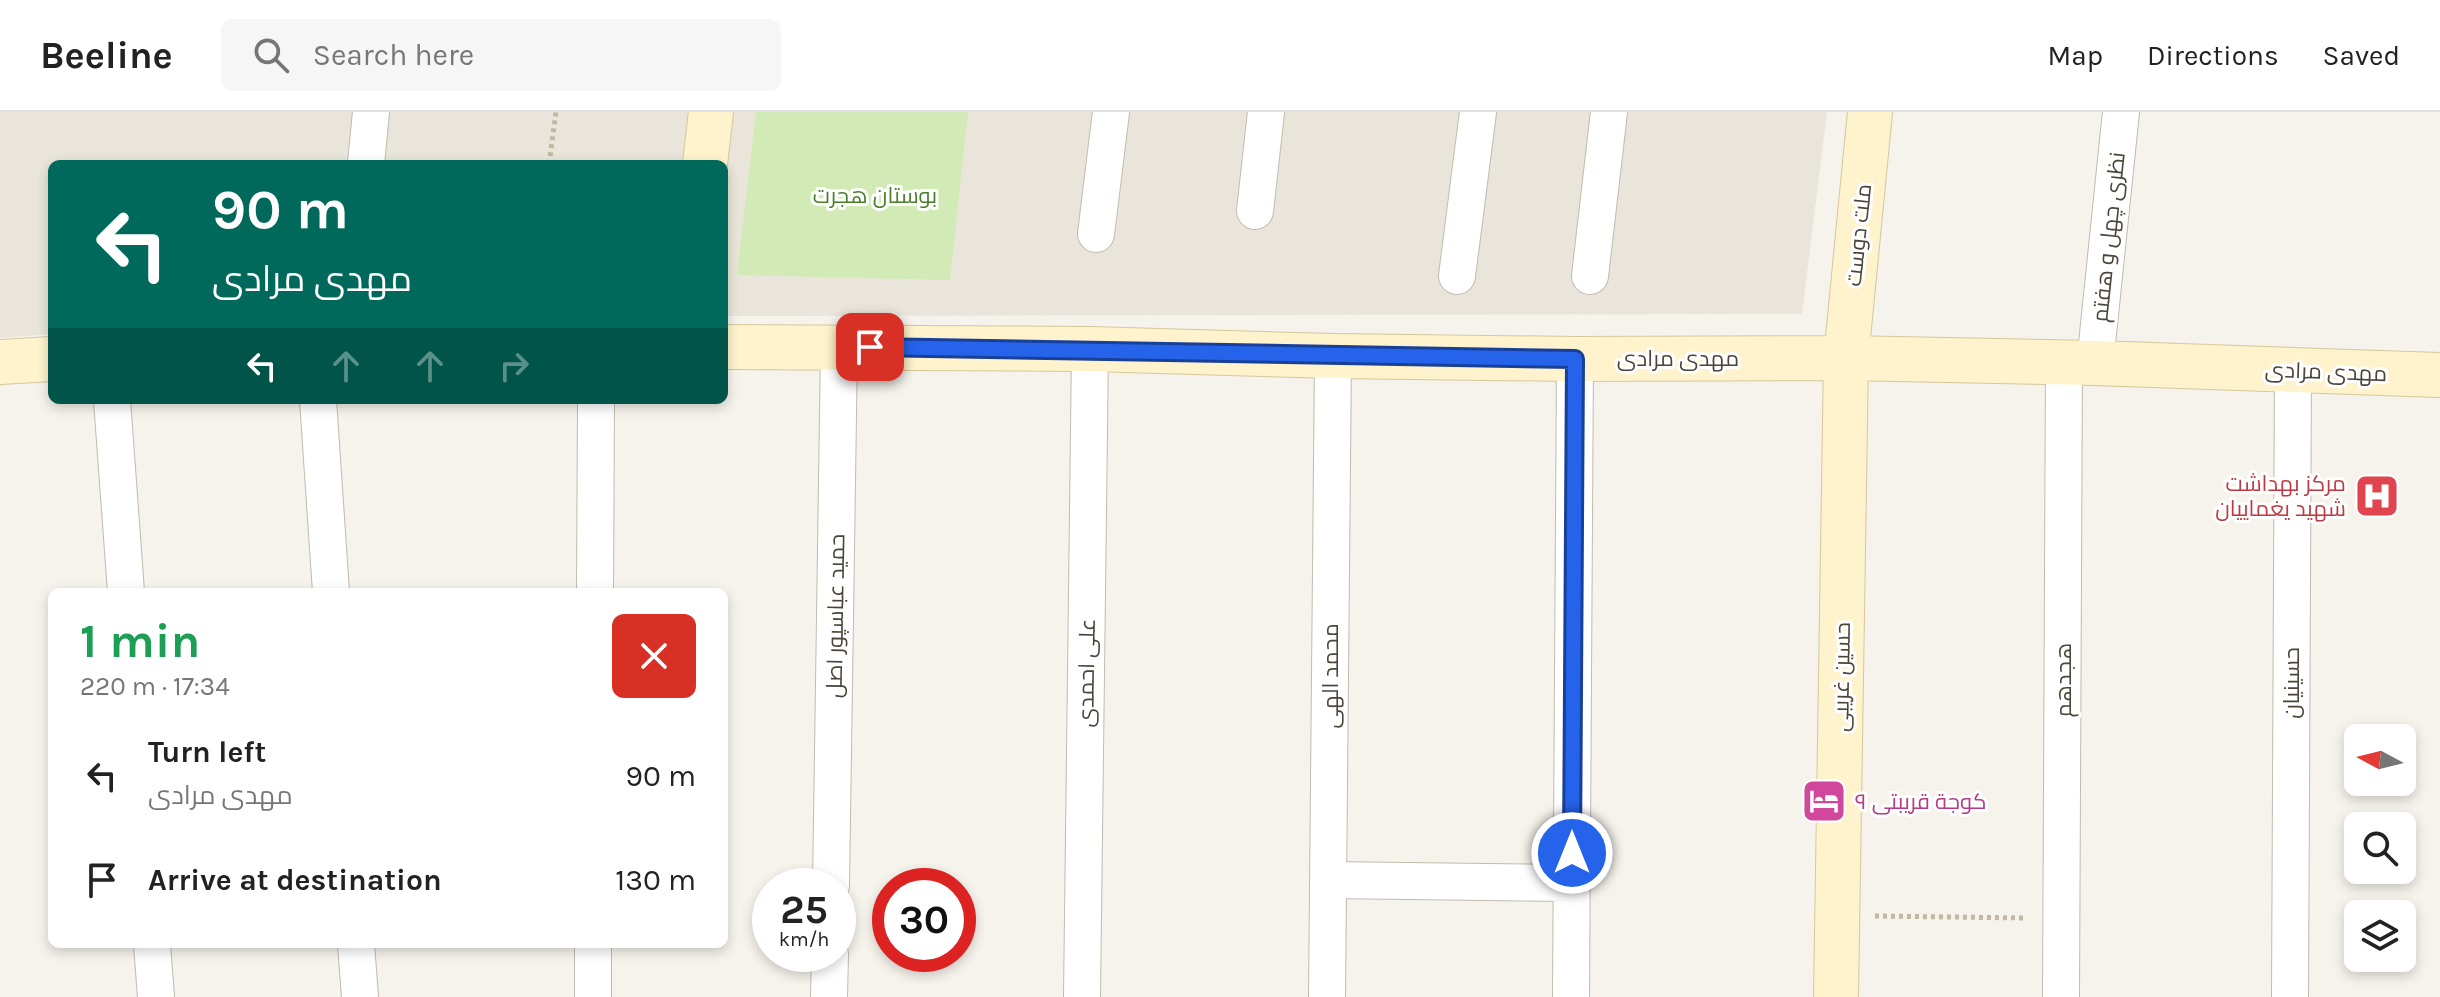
<!DOCTYPE html>
<html lang="en">
<head>
<meta charset="utf-8">
<style>
  body { margin:0; font-family:Karla,Cairo,sans-serif; background:#f6f6f6; color:#222; height:100vh; display:flex; flex-direction:column; font-size:30px; white-space:nowrap }
  * { box-sizing:border-box; margin:0 }
  p { font-size:26px; color:#767676 }
  .icon { flex:none; width:44px; height:44px; fill:none; stroke:currentColor; stroke-width:2; stroke-linecap:round; stroke-linejoin:round }
  .map { position:relative; flex:1; overflow:hidden }
  .panel { position:absolute; left:48px; top:476px; width:680px; height:360px; display:flex; flex-direction:column; background:#fff; border-radius:12px; box-shadow:0 4px 12px #0003 }
  .panel>* { flex:none }
  .hud { position:absolute; left:48px; top:48px; width:680px; height:244px; border-radius:12px; box-shadow:0 4px 12px #0003; background:#00695c; color:#fff; overflow:hidden }
  .needle { width:52px; rotate:277deg }
  .buttons { position:absolute; left:2344px; top:612px; display:grid; gap:16px }
  .buttons a { display:grid; place-items:center; width:72px; height:72px; border-radius:12px; background:#fff; box-shadow:0 4px 12px #0003; font-size:40px }
  .speed { position:absolute; left:752px; top:756px; display:flex; gap:16px; font-size:40px; font-weight:700; text-align:center }
  .speed>* { display:grid; place-content:center; width:104px; height:104px; border-radius:50%; background:#fff; box-shadow:0 4px 12px #0003; line-height:1 }
  .speed small { font-size:20px; font-weight:400 }
  .speed .limit { border:12px solid #d22; background:#fff; color:#111 }
  .pin { position:absolute; display:grid; place-items:center; width:68px; height:68px; color:#fff; margin:-34px; border-radius:16px; box-shadow:0 4px 12px #0006 }
  .me { position:absolute; width:88px; margin:-44px; rotate:0deg; stroke-linejoin:round; filter:drop-shadow(0 0 6px #0008) }
  .turn { display:flex; align-items:center; gap:28px; height:168px; padding:0 32px; font-size:36px }
  .turn .icon { width:104px; height:104px; stroke-width:2.5 }
  .turn b { display:block; font-size:56px; line-height:68px }
  .lanes { display:flex; align-items:center; height:76px; padding:0 32px; background:#0003; justify-content:center; gap:40px; direction:ltr }
  .lanes .off { opacity:.35 }
  .round { display:grid; place-items:center; flex:none; width:84px; height:84px; border-radius:12px; background:#f6f6f6 }
  .headline { display:flex; align-items:center; justify-content:space-between; height:136px; padding:0 32px }
  h1 { font-size:48px; font-weight:700; line-height:60px; color:#1e9e55 }
  ul { padding:0; list-style:none }
  li { display:flex; align-items:center; gap:24px; height:104px; padding:0 32px }
  li div { flex:1 }
  li b { display:block; font-size:30px }
  li em { font-style:normal }
  header { display:flex; align-items:center; gap:48px; box-sizing:border-box; height:112px; padding:0 40px; background:#fff; border-bottom:2px solid #e0e0e0 }
  header strong { font-size:38px }
  nav { display:flex; gap:44px; margin-inline-start:auto; font-size:28px }
  .search { width:560px; height:72px; background:#f6f6f6; display:flex; align-items:center; gap:20px; box-sizing:border-box; padding:0 28px; border-radius:12px; color:#767676; font-size:30px }
  .map>svg:first-child { display:block }
</style>
</head>
<body>
<header>
<strong>Beeline</strong>
<div class="search"><svg class="icon" aria-label="search" viewBox="0 0 24 24"><circle cx="10" cy="10" r="6"/><path d="M15 15l6 6"/></svg>Search here</div>
<nav><a>Map</a><a>Directions</a><a>Saved</a></nav>
</header>
<div class="map">
<svg width="2440" height="885" viewBox="0 0 2440 885">
  <rect width="100%" height="100%" fill="#f6f3ec"/>
  <path fill="#eae5da" d="M0 0H1827L1802 202 724 204V52H52V222L0 226Z"/>
  <path fill="#d2eab5" d="M756 0H968L950 168 737 163Z"/>
  <g fill="none" stroke-linecap="round" stroke-linejoin="round">
    <g stroke="#c2bbae" stroke-width="38">
      <path id="street" d="M366 52 371 0
        M1255 99 1266 0
        M1096 122 1111 0
        M1457 164 1478 0
        M1590 164 1609 0
        M2095 251 2121 0
        M112 288 126 480
        M318 288 331 480
        M595 480 596 288
        M1328 768 1572 771
        M831 774 839 235
        M152 832 156 885
        M356 832 360 885
        M593 885V832
        M829 885 830 842
        M1082 885 1090 237
        M1327 885 1333 244
        M1571 885 1575 247
        M2061 885 2064 250
        M2290 885 2293 257"/>
    </g>
    <g stroke="#d6c79b" stroke-width="46">
      <path id="secondary" d="M705 52 711 0
        M724 235 1090 237 1333 244 1575 247 1846 246 2095 251 2440 263
        M0 250 52 247
        M1836 885 1846 246 1870 0"/>
    </g>
    <path stroke="#c4b79f" stroke-width="5" stroke-dasharray="4 4" stroke-linecap="butt" d="M549 52 556 0
      M1875 804 2025 806"/>
    <use href="#street" stroke="#fff" stroke-width="36"/>
    <use href="#secondary" stroke="#fff3cd" stroke-width="44"/>
  </g>
  <g fill="none" stroke-linecap="round" stroke-linejoin="round">
    <g stroke="#184099" stroke-width="20">
      <path id="route" d="M870 235 1575 247 1572 741"/>
    </g>
    <use href="#route" stroke="#2563eb" stroke-width="14"/>
  </g>
  <defs>
    <g id="hospital-square" transform="scale(2.3)"><rect x="-9" y="-9" width="18" height="18" rx="4" fill="#e0444e" stroke="#fff"/><path d="M-5-5h3v3.5h4V-5h3V5h-3V1.5h-4V5h-3Z" fill="#fff"/></g>
    <g id="hotel-square" transform="scale(2.3)"><rect x="-9" y="-9" width="18" height="18" rx="4" fill="#d1479c" stroke="#fff"/><path d="M-6-4.5h1.5V1H6V5H4.5V3h-9V5H-6ZM-4 0a1.8 1.8 0 1 1 3.6 0ZM.5 0V-2.5h3Q6-2.5 6 0Z" fill="#fff"/></g>
  </defs>
  <g fill-rule="evenodd">
    <use href="#hospital-square" x="2377" y="384"/>
    <use href="#hotel-square" x="1824" y="689"/>
  </g>
  <g text-anchor="middle" stroke-width="6" stroke-linejoin="round" paint-order="stroke">
    <g font-size="22" fill="#4a7f2a" stroke="#fff">
      <text x="875" y="91">بوستان هجرت</text>
    </g>
    <g font-size="22" fill="#4b4439" stroke="#fff">
      <text transform="translate(1858 123) rotate(-84)" y="8">ملت دوست</text>
      <text transform="translate(2108 125) rotate(-84)" y="8">نظری چهل و هفتم</text>
      <text x="1678" y="254">مهدی مرادی</text>
      <text transform="translate(2326 259) rotate(2)" y="8">مهدی مرادی</text>
      <text transform="translate(835 504) rotate(-89)" y="8">حمید عباسپور اصل</text>
      <text transform="translate(1086 561) rotate(-89)" y="8">علی احمدی</text>
      <text transform="translate(1330 564) rotate(-90)" y="8">محمد الهی</text>
      <text transform="translate(1841 565) rotate(-89)" y="8">حسین غریبی</text>
      <text transform="translate(2063 568) rotate(-90)" y="8">هجدهم</text>
      <text transform="translate(2291 571) rotate(-90)" y="8">حسینیان</text>
    </g>
    <g font-size="22" fill="#be3a42" stroke="#fff" text-anchor="end">
      <text x="2346" y="379">مرکز بهداشت<tspan x="2346" dy="25">شهید یغماییان</tspan></text>
    </g>
    <g font-size="22" fill="#b23c85" stroke="#fff" text-anchor="start">
      <text x="1855" y="697">۹ کوجة قریبتی</text>
    </g>
  </g>
</svg>
<div class="buttons">
<a><svg class="needle" viewBox="-14 -14 28 28"><path d="M0-13l5 13h-10z" fill="#e53935"/><path d="M0 13l5-13h-10z" fill="#767676"/></svg></a>
<a><svg class="icon" aria-label="search" viewBox="0 0 24 24"><circle cx="10" cy="10" r="6"/><path d="M15 15l6 6"/></svg></a>
<a><svg class="icon" aria-label="layers" viewBox="0 0 24 24"><path d="M12 4l9 5-9 5-9-5zM3 14l9 5 9-5"/></svg></a>
</div>
<div class="speed"><div>25<small>km/h</small></div><div class="limit">30</div></div>
<div class="pin" style="left:870px;top:235px;background:#d93025"><svg class="icon" aria-label="arrive" viewBox="0 0 24 24"><path d="M6 21V4h12l-3 4 3 4H6"/></svg></div>
<svg class="me" style="left:1572px;top:741px" viewBox="-20 -20 40 40"><circle r="17" fill="#2563eb" stroke="#fff" stroke-width="3"/><path d="M0-11L8 9 0 5-8 9z" fill="#fff"/></svg>
<div class="hud">
<div class="turn"><svg class="icon" aria-label="left" viewBox="0 0 24 24"><path d="M17 20v-9H6M10 6l-5 5 5 5"/></svg><div><b>90 m</b>مهدی مرادی</div></div>
<div class="lanes"><svg class="icon" aria-label="left" viewBox="0 0 24 24"><path d="M17 20v-9H6M10 6l-5 5 5 5"/></svg><svg class="icon off" aria-label="ahead" viewBox="0 0 24 24"><path d="M12 20V5M6 11l6-6 6 6"/></svg><svg class="icon off" aria-label="ahead" viewBox="0 0 24 24"><path d="M12 20V5M6 11l6-6 6 6"/></svg><svg class="icon off" aria-label="right" viewBox="0 0 24 24"><path d="M7 20v-9h11M14 6l5 5-5 5"/></svg></div>
</div>
<section class="panel">
<div class="headline"><div><h1>1 min</h1><p>220 m · 17:34</p></div><a class="round" style="background:#d93025;color:#fff"><svg class="icon" aria-label="close" viewBox="0 0 24 24"><path d="M6 6l12 12M18 6L6 18"/></svg></a></div>
<ul>
<li><svg class="icon" aria-label="left" viewBox="0 0 24 24"><path d="M17 20v-9H6M10 6l-5 5 5 5"/></svg><div><b>Turn left</b><p>مهدی مرادی</p></div><em>90 m</em></li>
<li><svg class="icon" aria-label="arrive" viewBox="0 0 24 24"><path d="M6 21V4h12l-3 4 3 4H6"/></svg><div><b>Arrive at destination</b></div><em>130 m</em></li>
</ul>
</section>
</div>
</body>
</html>
